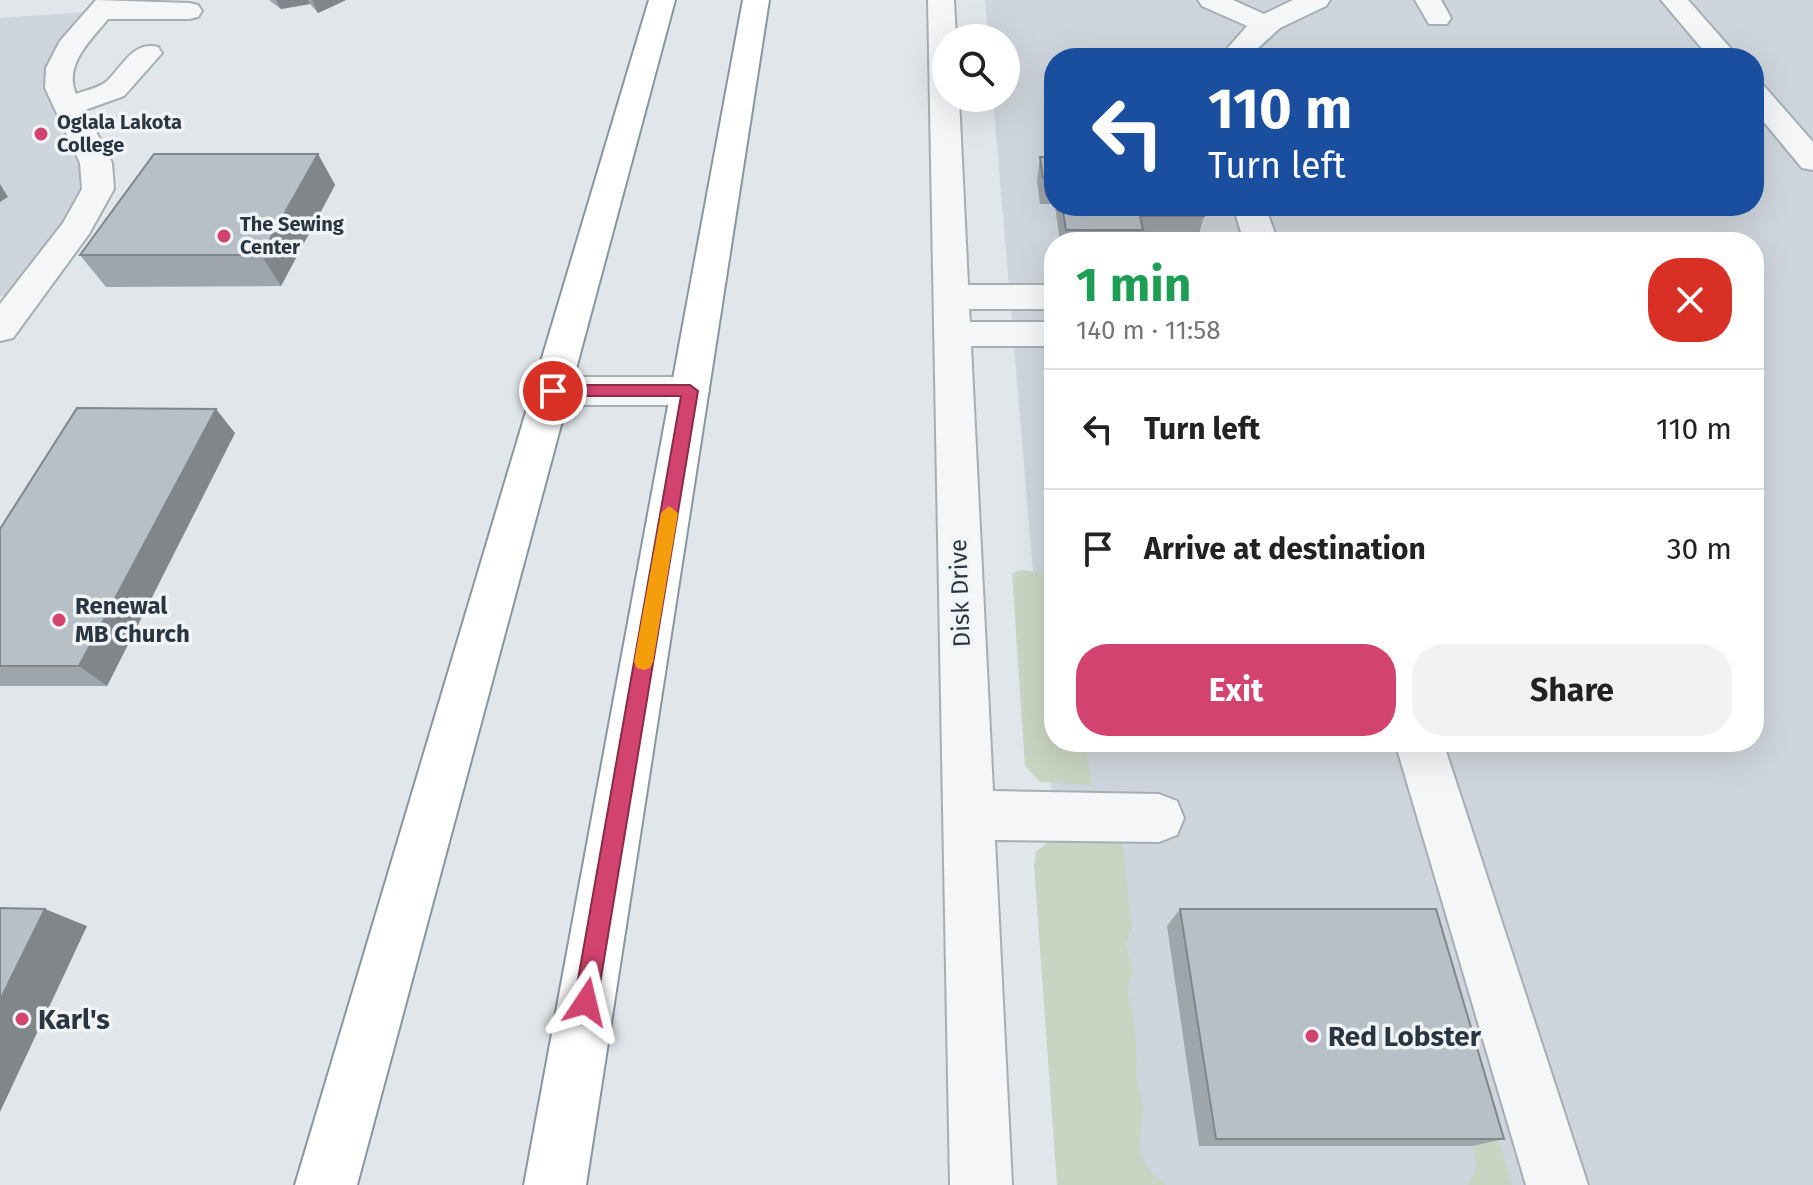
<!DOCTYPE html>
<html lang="en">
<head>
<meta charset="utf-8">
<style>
  body { margin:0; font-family:"Fira Sans",sans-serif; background:#f2f2f2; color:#222; height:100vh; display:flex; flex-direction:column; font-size:30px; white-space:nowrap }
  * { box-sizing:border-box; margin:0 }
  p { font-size:26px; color:#767676 }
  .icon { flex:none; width:44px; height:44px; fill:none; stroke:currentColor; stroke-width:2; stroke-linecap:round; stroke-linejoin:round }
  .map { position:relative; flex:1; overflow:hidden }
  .details { position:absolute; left:1044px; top:232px; width:720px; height:520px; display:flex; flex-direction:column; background:#fff; border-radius:32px; box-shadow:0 8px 32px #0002 }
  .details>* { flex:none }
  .top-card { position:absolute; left:1044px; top:48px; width:720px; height:168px; border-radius:32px; box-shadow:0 8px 32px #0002; background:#1a4fa0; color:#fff; overflow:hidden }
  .buttons { position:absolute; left:932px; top:24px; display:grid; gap:16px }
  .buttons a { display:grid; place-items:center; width:88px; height:88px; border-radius:50%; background:#fff; box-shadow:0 8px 32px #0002; font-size:40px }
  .pin { position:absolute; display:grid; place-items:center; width:68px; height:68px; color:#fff; margin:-34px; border:4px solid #fff; border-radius:50%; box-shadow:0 2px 8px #0007 }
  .me { position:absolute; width:88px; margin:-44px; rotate:10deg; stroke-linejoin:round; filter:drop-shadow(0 0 6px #0008) }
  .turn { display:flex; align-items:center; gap:28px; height:168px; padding:0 32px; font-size:36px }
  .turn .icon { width:104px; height:104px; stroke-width:2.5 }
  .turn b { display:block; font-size:56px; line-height:68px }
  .round { display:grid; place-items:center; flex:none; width:84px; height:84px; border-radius:32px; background:#f2f2f2 }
  .overview { display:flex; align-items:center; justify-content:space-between; height:136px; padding:0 32px }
  h1 { font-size:48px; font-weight:700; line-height:60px; color:#1e9e55 }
  .cta { display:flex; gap:16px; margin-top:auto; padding:16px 32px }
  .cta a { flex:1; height:92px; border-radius:32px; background:#d2436f; color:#fff; font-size:32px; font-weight:700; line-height:92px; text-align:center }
  .cta a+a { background:#f2f2f2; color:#222 }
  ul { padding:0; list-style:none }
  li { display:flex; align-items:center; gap:24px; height:120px; padding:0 32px; border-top:2px solid #e0e0e0 }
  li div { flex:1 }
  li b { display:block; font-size:30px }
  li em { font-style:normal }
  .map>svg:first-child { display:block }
</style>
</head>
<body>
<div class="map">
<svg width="1813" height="1185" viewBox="0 0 1813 1185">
  <rect width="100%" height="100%" fill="#e1e6ea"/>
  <path fill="#cfd5dc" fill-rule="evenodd" d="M985 0H1813V1185H1085L993 98H1006V38H988ZM1054 58H1754V206H1054ZM1054 242H1754V742H1054Z
    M100 11 60 68 98 189 25 296H0V18Z"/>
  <path fill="#c9d4c2" d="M1022 570 1054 575V742H1086L1091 785 1040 782 1025 766 1012 573Z
    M1122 838 1132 928 1126 943 1133 973 1127 991C1136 1015 1136 1050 1137 1077 1137 1087 1142 1097 1143 1107 1144 1121 1138 1137 1141 1151 1144 1167 1153 1175 1166 1185H1057L1034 865 1036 852 1050 840Z
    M1434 927 1510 1178 1512 1185H1468L1477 1169Z"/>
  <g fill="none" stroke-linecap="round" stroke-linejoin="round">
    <g stroke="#a6aeb4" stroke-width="4">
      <path id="minor" d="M96 0 189 3 198 5 202 11 198 17 189 19H108C92 39 63 65 76 94 86 90 99 88 107 81 123 66 133 41 158 47L162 53 124 96 85 110 112 163 114 189 89 234 13 338 0 341V304L63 223 82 189 80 163 45 88 46 68 60 41Z
        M928 0H954L956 38H946V98H959L968 285H1054V309H969L970 322H1054V346H971L993 791 1159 794 1177 801 1184 818 1177 835 1159 842 995 840 1012 1185H950Z
        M1198 0H1233L1264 14 1293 0H1330L1326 6 1280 28 1247 58H1219L1247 26 1202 6Z
        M1415 0H1441L1451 18 1447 24H1429Z
        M1661 0H1688L1739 58H1710Z
        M1754 83 1764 86 1813 142V170L1802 168 1754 110Z
        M1233 206H1265L1278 242H1244Z
        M553 377H690L703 381 709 391 703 401 690 405H553L540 401 534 391 540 381Z
        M1395 742H1443L1588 1185H1526Z"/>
    </g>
    <g stroke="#8896a1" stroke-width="4">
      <path id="highway" d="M649 0H675L357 1185H295Z
        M743 0H769L586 1185H524Z"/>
    </g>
    <use href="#minor" fill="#f4f6f8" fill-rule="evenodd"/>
    <use href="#highway" fill="#fff" fill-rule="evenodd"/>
  </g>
  <path fill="#9ea5ab" d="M269 0H346L318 13 310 4 281 9Z
    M1052 145H1054V204H1040L1037 182 1040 157H1051Z
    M318 154 335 185 281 286 106 287 80 255Z
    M1055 206H1201L1204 216 1197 241 1060 242Z
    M235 433 107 686H0V529Z
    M1180 909 1504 1139 1472 1146H1199L1167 926Z"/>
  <path fill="#81868b" d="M276 0H308L310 4 281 9Z
    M312 0H346L318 13Z
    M318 154 335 185 281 286 261 255Z
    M0 184 8 197 0 202Z
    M216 409 235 433 107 686 79 666Z
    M45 909 87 926 0 1112V1000Z"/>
  <path fill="#b8c0c7" stroke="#81868b" stroke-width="2" d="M154 154H318L261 255H80Z
    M1040 157H1054V178H1043Z
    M1062 206H1201L1204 216H1140L1143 230H1066Z
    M77 408 216 409 79 666H0V529Z
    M0 908 45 909 0 1000Z
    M1180 909H1436L1504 1139H1216Z"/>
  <path fill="#d2436f" stroke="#882c48" stroke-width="2" d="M553 385H690L698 391 597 1002 594 1010 586 1013 578 1010 574 1002 681 396H553L545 391Z"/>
  <path fill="#f59e0b" d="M669 506 678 513 653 662 650 668 644 670 637 668 634 662 661 513Z"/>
  <g fill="#d2436f" stroke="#f0f4f7" stroke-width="3">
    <circle cx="41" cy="134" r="8"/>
    <circle cx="224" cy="236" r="8"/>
    <circle cx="59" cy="620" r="8"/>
    <circle cx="22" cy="1019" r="8"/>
    <circle cx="1312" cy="1036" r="8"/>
  </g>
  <g text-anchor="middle" stroke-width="7" stroke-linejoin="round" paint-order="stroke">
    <g font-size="20" font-weight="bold" fill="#293642" stroke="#f0f4f7" text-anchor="start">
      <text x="57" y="129">Oglala Lakota<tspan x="57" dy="23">College</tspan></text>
      <text x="240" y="231">The Sewing<tspan x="240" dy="23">Center</tspan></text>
    </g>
    <g font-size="24" fill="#293642" stroke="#f0f4f7">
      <text transform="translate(960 593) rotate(-92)" y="8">Disk Drive</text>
    </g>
    <g font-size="24" font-weight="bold" fill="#293642" stroke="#f0f4f7" text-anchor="start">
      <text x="75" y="614">Renewal<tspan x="75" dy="28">MB Church</tspan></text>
    </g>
    <g font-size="28" font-weight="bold" fill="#293642" stroke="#f0f4f7" text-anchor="start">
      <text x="38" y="1029">Karl's</text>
      <text x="1328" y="1046">Red Lobster</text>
    </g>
  </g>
</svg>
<div class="buttons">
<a><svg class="icon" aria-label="search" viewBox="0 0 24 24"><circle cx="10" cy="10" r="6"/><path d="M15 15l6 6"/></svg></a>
</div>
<div class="pin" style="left:553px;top:391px;background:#d93025"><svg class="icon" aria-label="arrive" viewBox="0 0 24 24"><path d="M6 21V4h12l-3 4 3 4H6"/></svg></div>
<svg class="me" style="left:586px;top:1002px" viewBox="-20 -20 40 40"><path d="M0-17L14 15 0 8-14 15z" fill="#d2436f" stroke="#fff" stroke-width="4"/></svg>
<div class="top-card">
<div class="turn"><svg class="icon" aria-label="left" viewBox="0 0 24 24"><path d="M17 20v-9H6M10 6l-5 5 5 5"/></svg><div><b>110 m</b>Turn left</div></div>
</div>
<section class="details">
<div class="overview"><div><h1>1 min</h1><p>140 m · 11:58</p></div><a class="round" style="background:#d93025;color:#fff"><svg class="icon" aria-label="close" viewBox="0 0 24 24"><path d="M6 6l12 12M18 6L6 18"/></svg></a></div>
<ul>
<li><svg class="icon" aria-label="left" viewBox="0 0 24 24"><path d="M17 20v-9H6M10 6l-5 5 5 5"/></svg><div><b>Turn left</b></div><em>110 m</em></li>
<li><svg class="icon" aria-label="arrive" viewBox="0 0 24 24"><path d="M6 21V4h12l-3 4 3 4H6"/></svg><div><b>Arrive at destination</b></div><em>30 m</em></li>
</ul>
<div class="cta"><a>Exit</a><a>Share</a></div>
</section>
</div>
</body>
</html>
